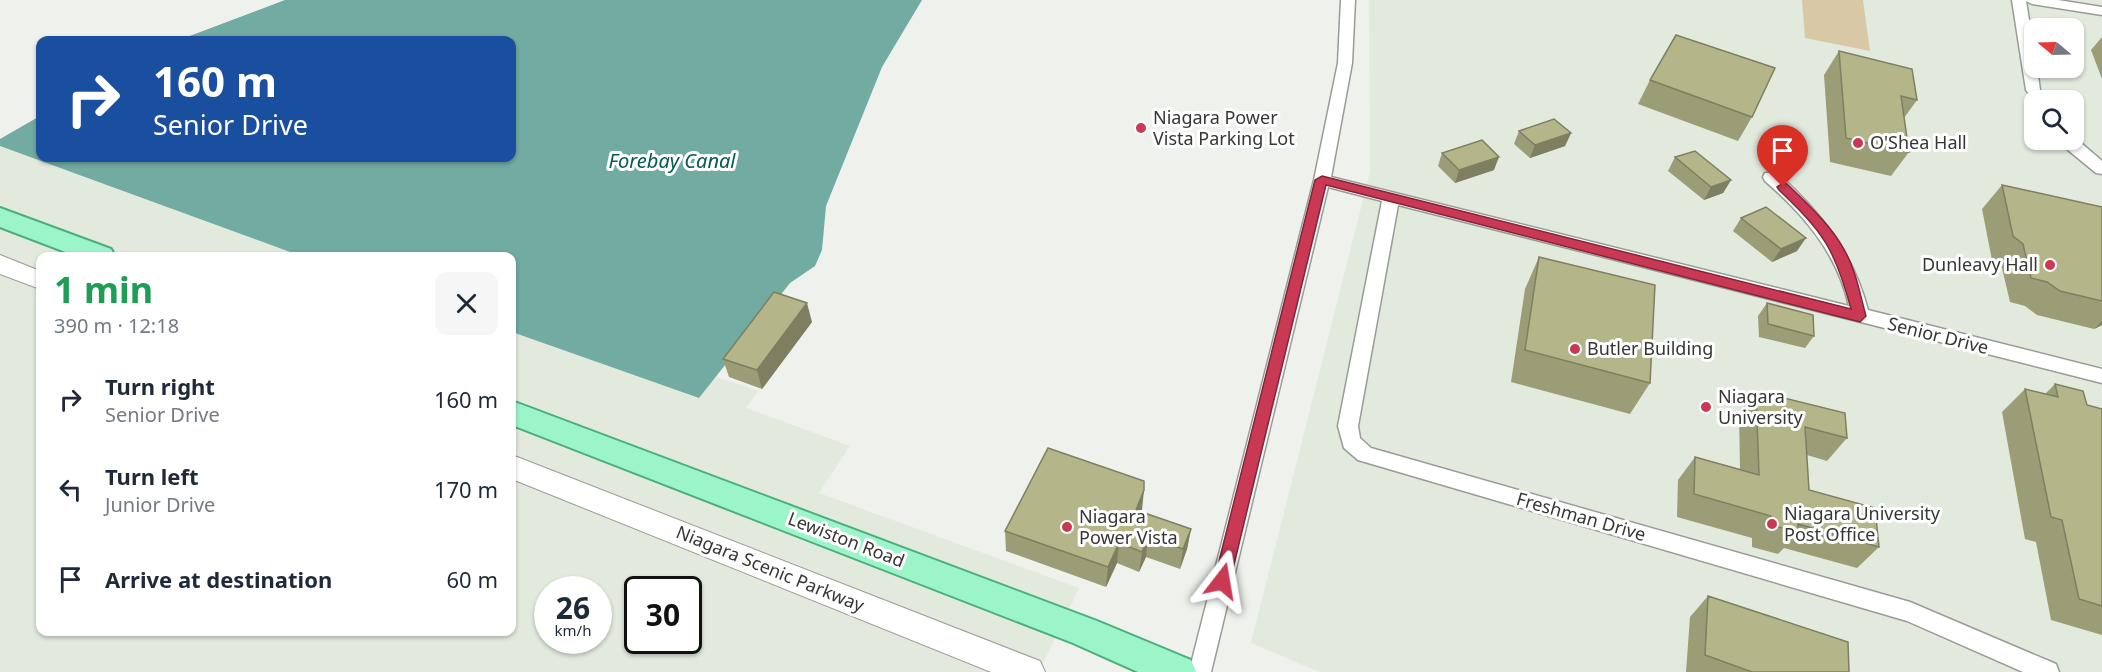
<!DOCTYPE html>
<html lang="en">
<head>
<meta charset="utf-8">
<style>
  body { margin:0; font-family:"Noto Sans",sans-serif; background:#f6f6f7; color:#1f2937; height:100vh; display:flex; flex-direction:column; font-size:22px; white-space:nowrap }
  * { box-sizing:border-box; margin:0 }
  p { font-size:20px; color:#747a83 }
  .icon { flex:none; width:33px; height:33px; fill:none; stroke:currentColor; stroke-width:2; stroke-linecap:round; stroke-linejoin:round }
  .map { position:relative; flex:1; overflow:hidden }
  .side { position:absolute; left:36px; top:252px; width:480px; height:384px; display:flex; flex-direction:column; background:#fff; border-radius:12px; box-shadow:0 2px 4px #0004 }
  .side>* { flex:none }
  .guide { position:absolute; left:36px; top:36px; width:480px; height:126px; border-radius:12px; box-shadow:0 2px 4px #0004; background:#1a4fa0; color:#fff; overflow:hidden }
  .needle { width:39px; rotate:289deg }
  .fabs { position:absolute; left:2024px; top:18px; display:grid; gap:12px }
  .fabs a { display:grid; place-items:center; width:60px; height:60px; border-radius:12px; background:#fff; box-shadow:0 2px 4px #0004; font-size:30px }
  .speed { position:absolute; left:534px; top:576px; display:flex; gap:12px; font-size:30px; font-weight:700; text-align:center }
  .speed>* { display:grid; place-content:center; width:78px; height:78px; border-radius:50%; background:#fff; box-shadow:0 2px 4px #0004; line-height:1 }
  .speed small { font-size:15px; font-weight:400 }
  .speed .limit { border:3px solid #111; border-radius:9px; background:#fff; color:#111 }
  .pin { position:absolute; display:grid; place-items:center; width:51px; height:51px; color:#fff; margin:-62px -26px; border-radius:50% 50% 50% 0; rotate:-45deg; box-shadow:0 0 6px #0007 }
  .pin .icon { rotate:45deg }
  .me { position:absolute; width:66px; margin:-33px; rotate:14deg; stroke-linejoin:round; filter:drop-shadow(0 0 4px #0008) }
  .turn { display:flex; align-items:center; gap:21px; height:126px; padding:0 18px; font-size:27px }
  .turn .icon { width:78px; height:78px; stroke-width:2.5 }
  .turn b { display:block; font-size:42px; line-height:51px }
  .round { display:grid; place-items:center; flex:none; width:63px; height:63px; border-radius:12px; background:#f6f6f7 }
  .headline { display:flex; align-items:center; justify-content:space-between; height:102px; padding:0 18px }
  h1 { font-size:36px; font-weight:700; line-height:45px; color:#1e9e55 }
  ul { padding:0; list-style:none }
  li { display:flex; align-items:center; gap:18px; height:90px; padding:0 18px }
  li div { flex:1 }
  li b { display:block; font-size:22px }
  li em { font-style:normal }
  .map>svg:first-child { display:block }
</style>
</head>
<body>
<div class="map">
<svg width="2102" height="672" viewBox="0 0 2102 672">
  <rect width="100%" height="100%" fill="#eef1ec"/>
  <path fill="#e2eade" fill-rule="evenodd" d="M1369 0H2102V672H1319L1251 643 1370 172ZM2034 28H2073V68H2034ZM2034 100H2073V140H2034Z
    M0 146 301 256H40V632H512V332L699 398 716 377 758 391 746 408 850 446 819 493 1079 588 1039 672H0ZM548 590H598V640H548ZM638 590H688V640H638Z"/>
  <path fill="#d8c8a6" d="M1802 0H1863L1870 51 1805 38Z"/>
  <path fill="#72aba1" d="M285 0H922L882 67 826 206 822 250 815 266 790 283 699 398 512 332V256H301L0 146V139L40 116V158H512V40H179Z"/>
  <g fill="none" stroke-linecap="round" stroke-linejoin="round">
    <g stroke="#989b96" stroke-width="3">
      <path id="street" d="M1341 0H1355L1352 63 1331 177 1849 306C1837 253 1805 216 1765 181L1763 177 1765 173H1777C1821 212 1853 253 1868 310L2102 369V383L1398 205 1358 426 1360 438 1371 448 1910 602 2056 664 2059 672H2023L1907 621 1358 460 1344 448 1338 426 1382 201 1328 187 1211 672H1189L1314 180 1338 63Z
        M2012 0H2058L2102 7V15L2032 4 2026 1 2034 51V68H2037L2040 90 2047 100 2034 102 2026 90Z
        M2073 136 2102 161V174L2096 173 2068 150 2060 140H2073Z"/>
    </g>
    <g stroke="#989b96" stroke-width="2">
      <path id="secondary" d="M0 255 40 271V289L0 274Z
        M512 455 1040 661 1045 672H991L512 479Z"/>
    </g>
    <g stroke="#4cae7c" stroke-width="4">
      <path id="primary" d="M0 208 111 249 115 256H76L0 227Z
        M512 401 1097 621 1191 660 1196 672H1138L1073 643 512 425Z"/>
    </g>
    <use href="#street" fill="#fff" fill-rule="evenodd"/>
    <use href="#secondary" fill="#fff" fill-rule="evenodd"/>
    <use href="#primary" fill="#9bf5c8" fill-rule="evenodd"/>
  </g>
  <path fill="#9b9d76" d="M2102 37V79L2091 50Z
    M1839 51 1917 100 1904 118 1909 152 1891 176 1830 162 1824 75Z
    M1650 80 1752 117 1738 141 1638 104Z
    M1519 131 1571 133 1565 146 1530 158 1514 144Z
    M1442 153 1494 170 1455 183 1438 166Z
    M1675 157 1731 180 1723 193 1704 200 1668 171Z
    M2002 185 2102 207V325L2094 329 2037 315 2025 306 2010 302 2002 268 1992 260 1982 209Z
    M1741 218 1797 251 1772 262 1733 231Z
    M1539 257 1650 383 1630 414 1511 382 1525 289Z
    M1767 303 1814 336 1805 348 1759 337 1758 316Z
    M812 322 762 389 729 377 723 359Z
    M2055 384 2087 405 2102 409V635L2051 620 2036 542 2025 539 2002 412 2025 389 2045 394Z
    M1756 391 1847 438 1827 461 1807 455 1809 490 1879 547 1857 568 1784 548 1778 554 1752 547V538L1677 517 1678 480 1695 457 1740 469 1739 414Z
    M1142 510 1141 512 1191 529 1187 549 1180 569 1146 557 1139 572 1117 563 1106 587 1006 551 1005 531Z
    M1708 596 1849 672H1686L1690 617Z"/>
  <path fill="#7e7f60" d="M1571 133 1565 146 1530 158 1535 145Z
    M1499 157 1494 170 1455 183 1459 170Z
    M1731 180 1723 193 1704 200 1711 187Z
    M1806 238 1797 251 1772 262 1781 249Z
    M807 303 812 322 762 389 757 370Z
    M2102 321V325L2094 329Z
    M1144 490 1142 510 1134 530 1136 510Z
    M1191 529 1187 549 1180 569 1183 549Z
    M1148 537 1146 557 1139 572 1142 552Z
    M1119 543 1117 563 1106 587 1108 567Z"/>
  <path fill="#b4b689" stroke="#7e7f60" stroke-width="1.5" d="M1676 35 1775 68 1752 117 1650 80Z
    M1839 51 1912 69 1917 100 1901 96 1909 152 1846 138Z
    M1554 119 1571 133 1535 145 1519 131Z
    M1482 140 1499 157 1459 170 1442 153Z
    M1695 151 1731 180 1711 187 1675 157Z
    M2002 185 2102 207V301L2060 291 2047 282 2031 278 2023 244 2013 236Z
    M1766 207 1806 238 1781 249 1741 218Z
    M1539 257 1655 285 1650 383 1525 350Z
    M774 292 807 303 757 370 723 359Z
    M1767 303 1813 315 1814 336 1768 324Z
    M2055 384 2083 391 2087 405 2102 409V606L2079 599 2062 520 2051 517 2025 389 2058 397Z
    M1756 391 1845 413 1847 438 1805 427 1809 490 1875 508 1879 547 1798 524V532L1771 525V516L1694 494 1695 457 1759 475Z
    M1048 448 1144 481V490L1136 510 1191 529 1183 549 1148 537 1142 552 1119 543 1108 567 1005 531Z
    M1708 596 1848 642 1849 672H1752L1705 655Z"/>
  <path fill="#c93954" stroke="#832537" stroke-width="1.5" d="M1322 176 1851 309C1835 249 1824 233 1779 190L1777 187 1783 183 1787 184C1814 210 1842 235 1854 272 1859 286 1862 302 1866 316L1860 322 1326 185 1230 581 1228 586 1222 589 1217 586 1214 581 1315 180Z"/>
  <g fill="#c93954" stroke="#fff" stroke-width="2">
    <circle cx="1141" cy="128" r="6"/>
    <circle cx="1858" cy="143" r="6"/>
    <circle cx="2050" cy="265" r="6"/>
    <circle cx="1575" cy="349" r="6"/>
    <circle cx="1706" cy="407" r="6"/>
    <circle cx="1772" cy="524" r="6"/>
    <circle cx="1067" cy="527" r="6"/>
  </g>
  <g text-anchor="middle" stroke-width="6" stroke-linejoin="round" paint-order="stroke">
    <g font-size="18" fill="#353735" stroke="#fff" text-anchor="start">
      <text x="1153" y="124">Niagara Power<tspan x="1153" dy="21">Vista Parking Lot</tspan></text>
      <text x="1870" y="149">O'Shea Hall</text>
      <text x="2038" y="271" text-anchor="end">Dunleavy Hall</text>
      <text x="1587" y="355">Butler Building</text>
      <text x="1718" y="403">Niagara<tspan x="1718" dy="21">University</tspan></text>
      <text x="1784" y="520">Niagara University<tspan x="1784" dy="21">Post Office</tspan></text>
      <text x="1079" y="523">Niagara<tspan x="1079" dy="21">Power Vista</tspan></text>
    </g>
    <g font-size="18" fill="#353735" stroke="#fff">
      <text transform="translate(1938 336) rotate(14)" y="6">Senior Drive</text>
      <text transform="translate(1581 517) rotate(16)" y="6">Freshman Drive</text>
      <text transform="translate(846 540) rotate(21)" y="6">Lewiston Road</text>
      <text transform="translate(770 569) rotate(22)" y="6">Niagara Scenic Parkway</text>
    </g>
    <g font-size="20" font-style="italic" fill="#065950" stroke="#fff">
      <text x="672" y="168">Forebay Canal</text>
    </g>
  </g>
</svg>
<div class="fabs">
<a><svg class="needle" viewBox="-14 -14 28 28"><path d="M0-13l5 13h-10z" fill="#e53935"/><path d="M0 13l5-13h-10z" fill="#747a83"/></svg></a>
<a><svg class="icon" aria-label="search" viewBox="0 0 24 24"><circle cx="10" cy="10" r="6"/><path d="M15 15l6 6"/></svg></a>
</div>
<div class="speed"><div>26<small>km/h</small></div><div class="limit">30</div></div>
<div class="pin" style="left:1783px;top:187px;background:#d93025"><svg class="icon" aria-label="arrive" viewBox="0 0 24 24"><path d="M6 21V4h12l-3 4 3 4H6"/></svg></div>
<svg class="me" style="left:1222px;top:581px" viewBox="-20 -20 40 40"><path d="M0-17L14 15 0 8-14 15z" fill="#c93954" stroke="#fff" stroke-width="4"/></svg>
<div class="guide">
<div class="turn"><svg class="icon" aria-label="right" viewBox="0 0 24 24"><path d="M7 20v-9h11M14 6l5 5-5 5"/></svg><div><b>160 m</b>Senior Drive</div></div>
</div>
<section class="side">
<div class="headline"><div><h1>1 min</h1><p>390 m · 12:18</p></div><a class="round"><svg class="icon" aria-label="close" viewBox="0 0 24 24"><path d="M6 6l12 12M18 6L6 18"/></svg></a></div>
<ul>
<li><svg class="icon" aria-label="right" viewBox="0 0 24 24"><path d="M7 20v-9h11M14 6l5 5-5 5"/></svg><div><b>Turn right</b><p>Senior Drive</p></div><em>160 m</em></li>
<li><svg class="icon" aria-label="left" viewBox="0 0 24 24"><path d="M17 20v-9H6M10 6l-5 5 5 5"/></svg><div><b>Turn left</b><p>Junior Drive</p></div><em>170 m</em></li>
<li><svg class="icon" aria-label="arrive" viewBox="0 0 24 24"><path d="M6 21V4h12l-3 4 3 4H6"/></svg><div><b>Arrive at destination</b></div><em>60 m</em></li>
</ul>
</section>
</div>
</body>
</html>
